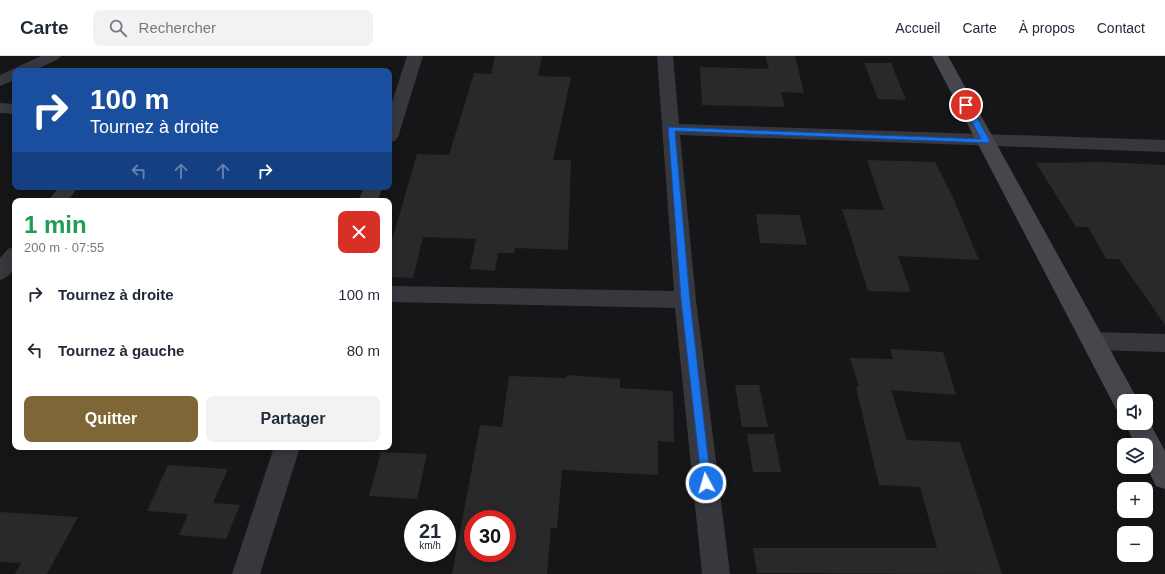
<!DOCTYPE html>
<html lang="fr">
<head>
<meta charset="utf-8">
<style>
  body { margin:0; font-family:Helvetica,sans-serif; background:#f2f2f3; color:#1f2937; height:100vh; display:flex; flex-direction:column; font-size:15px; white-space:nowrap }
  * { box-sizing:border-box; margin:0 }
  p { font-size:13px; color:#747a83 }
  .icon { flex:none; width:22px; height:22px; fill:none; stroke:currentColor; stroke-width:2; stroke-linecap:round; stroke-linejoin:round }
  .map { position:relative; flex:1; overflow:hidden }
  .panel { position:absolute; left:12px; top:142px; width:380px; height:252px; display:flex; flex-direction:column; background:#fff; border-radius:8px; box-shadow:0 2px 10px #0003 }
  .panel>* { flex:none }
  .top-card { position:absolute; left:12px; top:12px; width:380px; height:122px; border-radius:8px; box-shadow:0 2px 10px #0003; background:#1a4fa0; color:#fff; overflow:hidden }
  .fabs { position:absolute; left:1117px; top:338px; display:grid; gap:8px }
  .fabs a { display:grid; place-items:center; width:36px; height:36px; border-radius:8px; background:#fff; box-shadow:0 2px 10px #0003; font-size:20px }
  .speed { position:absolute; left:404px; top:454px; display:flex; gap:8px; font-size:20px; font-weight:700; text-align:center }
  .speed>* { display:grid; place-content:center; width:52px; height:52px; border-radius:50%; background:#fff; box-shadow:0 2px 10px #0003; line-height:1 }
  .speed small { font-size:10px; font-weight:400 }
  .speed .limit { border:6px solid #d22; background:#fff; color:#111 }
  .pin { position:absolute; display:grid; place-items:center; width:34px; height:34px; color:#fff; margin:-17px; border:2px solid #fff; border-radius:50%; box-shadow:0 1px 4px #0007 }
  .me { position:absolute; width:44px; margin:-22px; rotate:354deg; stroke-linejoin:round; filter:drop-shadow(0 0 3px #0008) }
  .turn { display:flex; align-items:center; gap:14px; height:84px; padding:0 12px; font-size:18px }
  .turn .icon { width:52px; height:52px; stroke-width:2.5 }
  .turn b { display:block; font-size:28px; line-height:34px }
  .lanes { display:flex; align-items:center; height:38px; padding:0 12px; background:#0003; justify-content:center; gap:20px; direction:ltr }
  .lanes .off { opacity:.35 }
  .round { display:grid; place-items:center; flex:none; width:42px; height:42px; border-radius:8px; background:#f2f2f3 }
  .headline { display:flex; align-items:center; justify-content:space-between; height:68px; padding:0 12px }
  h1 { font-size:24px; font-weight:800; line-height:30px; color:#1e9e55 }
  .primary-button { display:flex; gap:8px; margin-top:auto; padding:8px 12px }
  .primary-button a { flex:1; height:46px; border-radius:8px; background:#7e6636; color:#fff; font-size:16px; font-weight:800; line-height:46px; text-align:center }
  .primary-button a+a { background:#f2f2f3; color:#1f2937 }
  ul { padding:0; list-style:none }
  li { display:flex; align-items:center; gap:12px; height:56px; padding:0 12px }
  li div { flex:1 }
  li b { display:block; font-size:15px }
  li em { font-style:normal }
  header { display:flex; align-items:center; gap:24px; box-sizing:border-box; height:56px; padding:0 20px; background:#fff; border-bottom:1px solid #e0e1e3 }
  header strong { font-size:19px }
  nav { display:flex; gap:22px; margin-inline-start:auto; font-size:14px }
  .search { width:280px; height:36px; background:#f2f2f3; display:flex; align-items:center; gap:10px; box-sizing:border-box; padding:0 14px; border-radius:8px; color:#747a83; font-size:15px }
  .map>svg:first-child { display:block }
</style>
</head>
<body>
<header>
<strong>Carte</strong>
<div class="search"><svg class="icon" aria-label="search" viewBox="0 0 24 24"><circle cx="10" cy="10" r="6"/><path d="M15 15l6 6"/></svg>Rechercher</div>
<nav><a>Accueil</a><a>Carte</a><a>À propos</a><a>Contact</a></nav>
</header>
<div class="map">
<svg width="1165" height="518" viewBox="0 0 1165 518">
  <rect width="100%" height="100%" fill="#161618"/>
  <path fill="#29292c" fill-rule="evenodd" d="M495 0H542L538 20 571 21 553 104H571L568 194 515 192 514 197H498L495 215 470 213 476 183 423 181 413 222 389 221V194L417 98 449 99 474 17 491 18Z
    M765 0H795L804 37 781 36 785 51 702 49 700 11 769 13Z
    M864 7H891L906 44 878 43Z
    M867 104 935 106 952 139 979 204 898 200 911 236 868 235 842 153 884 154Z
    M1102 106 1165 109V269L1119 203H1106L1088 171H1076L1036 107Z
    M756 158 800 159 807 189 760 187Z
    M890 293 943 296 956 339 891 334 907 384 960 386 1002 518 757 517 753 492H937L920 431 879 429 856 331H859L850 302 893 303Z
    M567 319 620 323V332L673 335 674 386 658 385V419L562 414 557 472H551L547 518H452L480 369 502 371 509 320 566 322ZM473 463H507V497H473Z
    M735 329H759L768 371H742Z
    M747 378H774L781 416H753Z
    M381 396 427 398 417 443 369 440Z
    M168 409 228 413 213 447 240 449 226 483 179 479 188 458 147 455Z
    M0 456 78 461 47 518H15L21 507 0 506Z"/>
  <g fill="none" stroke-linecap="round" stroke-linejoin="round">
    <path fill="#37383d" fill-rule="evenodd" d="M41 0H61L58 3 34 15H15V24L0 30V19Z
      M407 0H423L398 81 395 85 389 86V55Z
      M657 0H673L679 68 1165 84V96L680 79 696 244 730 518H702L675 252 389 246V230L674 235Z
      M0 47 15 48V58L0 57Z
      M59 131H78L68 145H48Z
      M364 131H382L378 145H358Z
      M15 190C15 206 18 218 0 224V202L8 193Z
      M1093 276 1165 278V296L1093 294 1085 292 1082 285 1085 278Z
      M274 391H300L260 518H232Z"/>
    <path fill="#45474d" fill-rule="evenodd" d="M932 0H948L1134 337 1137 345H1124V355L1116 353Z
      M1146 360 1165 395V433L1156 430 1146 410V389H1135L1125 367H1146Z"/>
  </g>
  <path fill="#1a73e8" stroke="#114b97" d="M964 47 970 49 990 85 989 87 675 75 690 244 711 427 710 430 706 432 702 430 681 244 668 71 981 83 963 49Z"/>
</svg>
<div class="fabs">
<a><svg class="icon" aria-label="sound" viewBox="0 0 24 24"><path d="M4 9h4l5-4v14l-5-4H4zM17 9q2 3 0 6"/></svg></a>
<a><svg class="icon" aria-label="layers" viewBox="0 0 24 24"><path d="M12 4l9 5-9 5-9-5zM3 14l9 5 9-5"/></svg></a>
<a>+</a>
<a>−</a>
</div>
<div class="speed"><div>21<small>km/h</small></div><div class="limit">30</div></div>
<div class="pin" style="left:966px;top:49px;background:#d93025"><svg class="icon" aria-label="arrive" viewBox="0 0 24 24"><path d="M6 21V4h12l-3 4 3 4H6"/></svg></div>
<svg class="me" style="left:706px;top:427px" viewBox="-20 -20 40 40"><circle r="17" fill="#1a73e8" stroke="#fff" stroke-width="3"/><path d="M0-11L8 9 0 5-8 9z" fill="#fff"/></svg>
<div class="top-card">
<div class="turn"><svg class="icon" aria-label="right" viewBox="0 0 24 24"><path d="M7 20v-9h11M14 6l5 5-5 5"/></svg><div><b>100 m</b>Tournez à droite</div></div>
<div class="lanes"><svg class="icon off" aria-label="left" viewBox="0 0 24 24"><path d="M17 20v-9H6M10 6l-5 5 5 5"/></svg><svg class="icon off" aria-label="ahead" viewBox="0 0 24 24"><path d="M12 20V5M6 11l6-6 6 6"/></svg><svg class="icon off" aria-label="ahead" viewBox="0 0 24 24"><path d="M12 20V5M6 11l6-6 6 6"/></svg><svg class="icon" aria-label="right" viewBox="0 0 24 24"><path d="M7 20v-9h11M14 6l5 5-5 5"/></svg></div>
</div>
<section class="panel">
<div class="headline"><div><h1>1 min</h1><p>200 m · 07:55</p></div><a class="round" style="background:#d93025;color:#fff"><svg class="icon" aria-label="close" viewBox="0 0 24 24"><path d="M6 6l12 12M18 6L6 18"/></svg></a></div>
<ul>
<li><svg class="icon" aria-label="right" viewBox="0 0 24 24"><path d="M7 20v-9h11M14 6l5 5-5 5"/></svg><div><b>Tournez à droite</b></div><em>100 m</em></li>
<li><svg class="icon" aria-label="left" viewBox="0 0 24 24"><path d="M17 20v-9H6M10 6l-5 5 5 5"/></svg><div><b>Tournez à gauche</b></div><em>80 m</em></li>
</ul>
<div class="primary-button"><a>Quitter</a><a>Partager</a></div>
</section>
</div>
</body>
</html>
